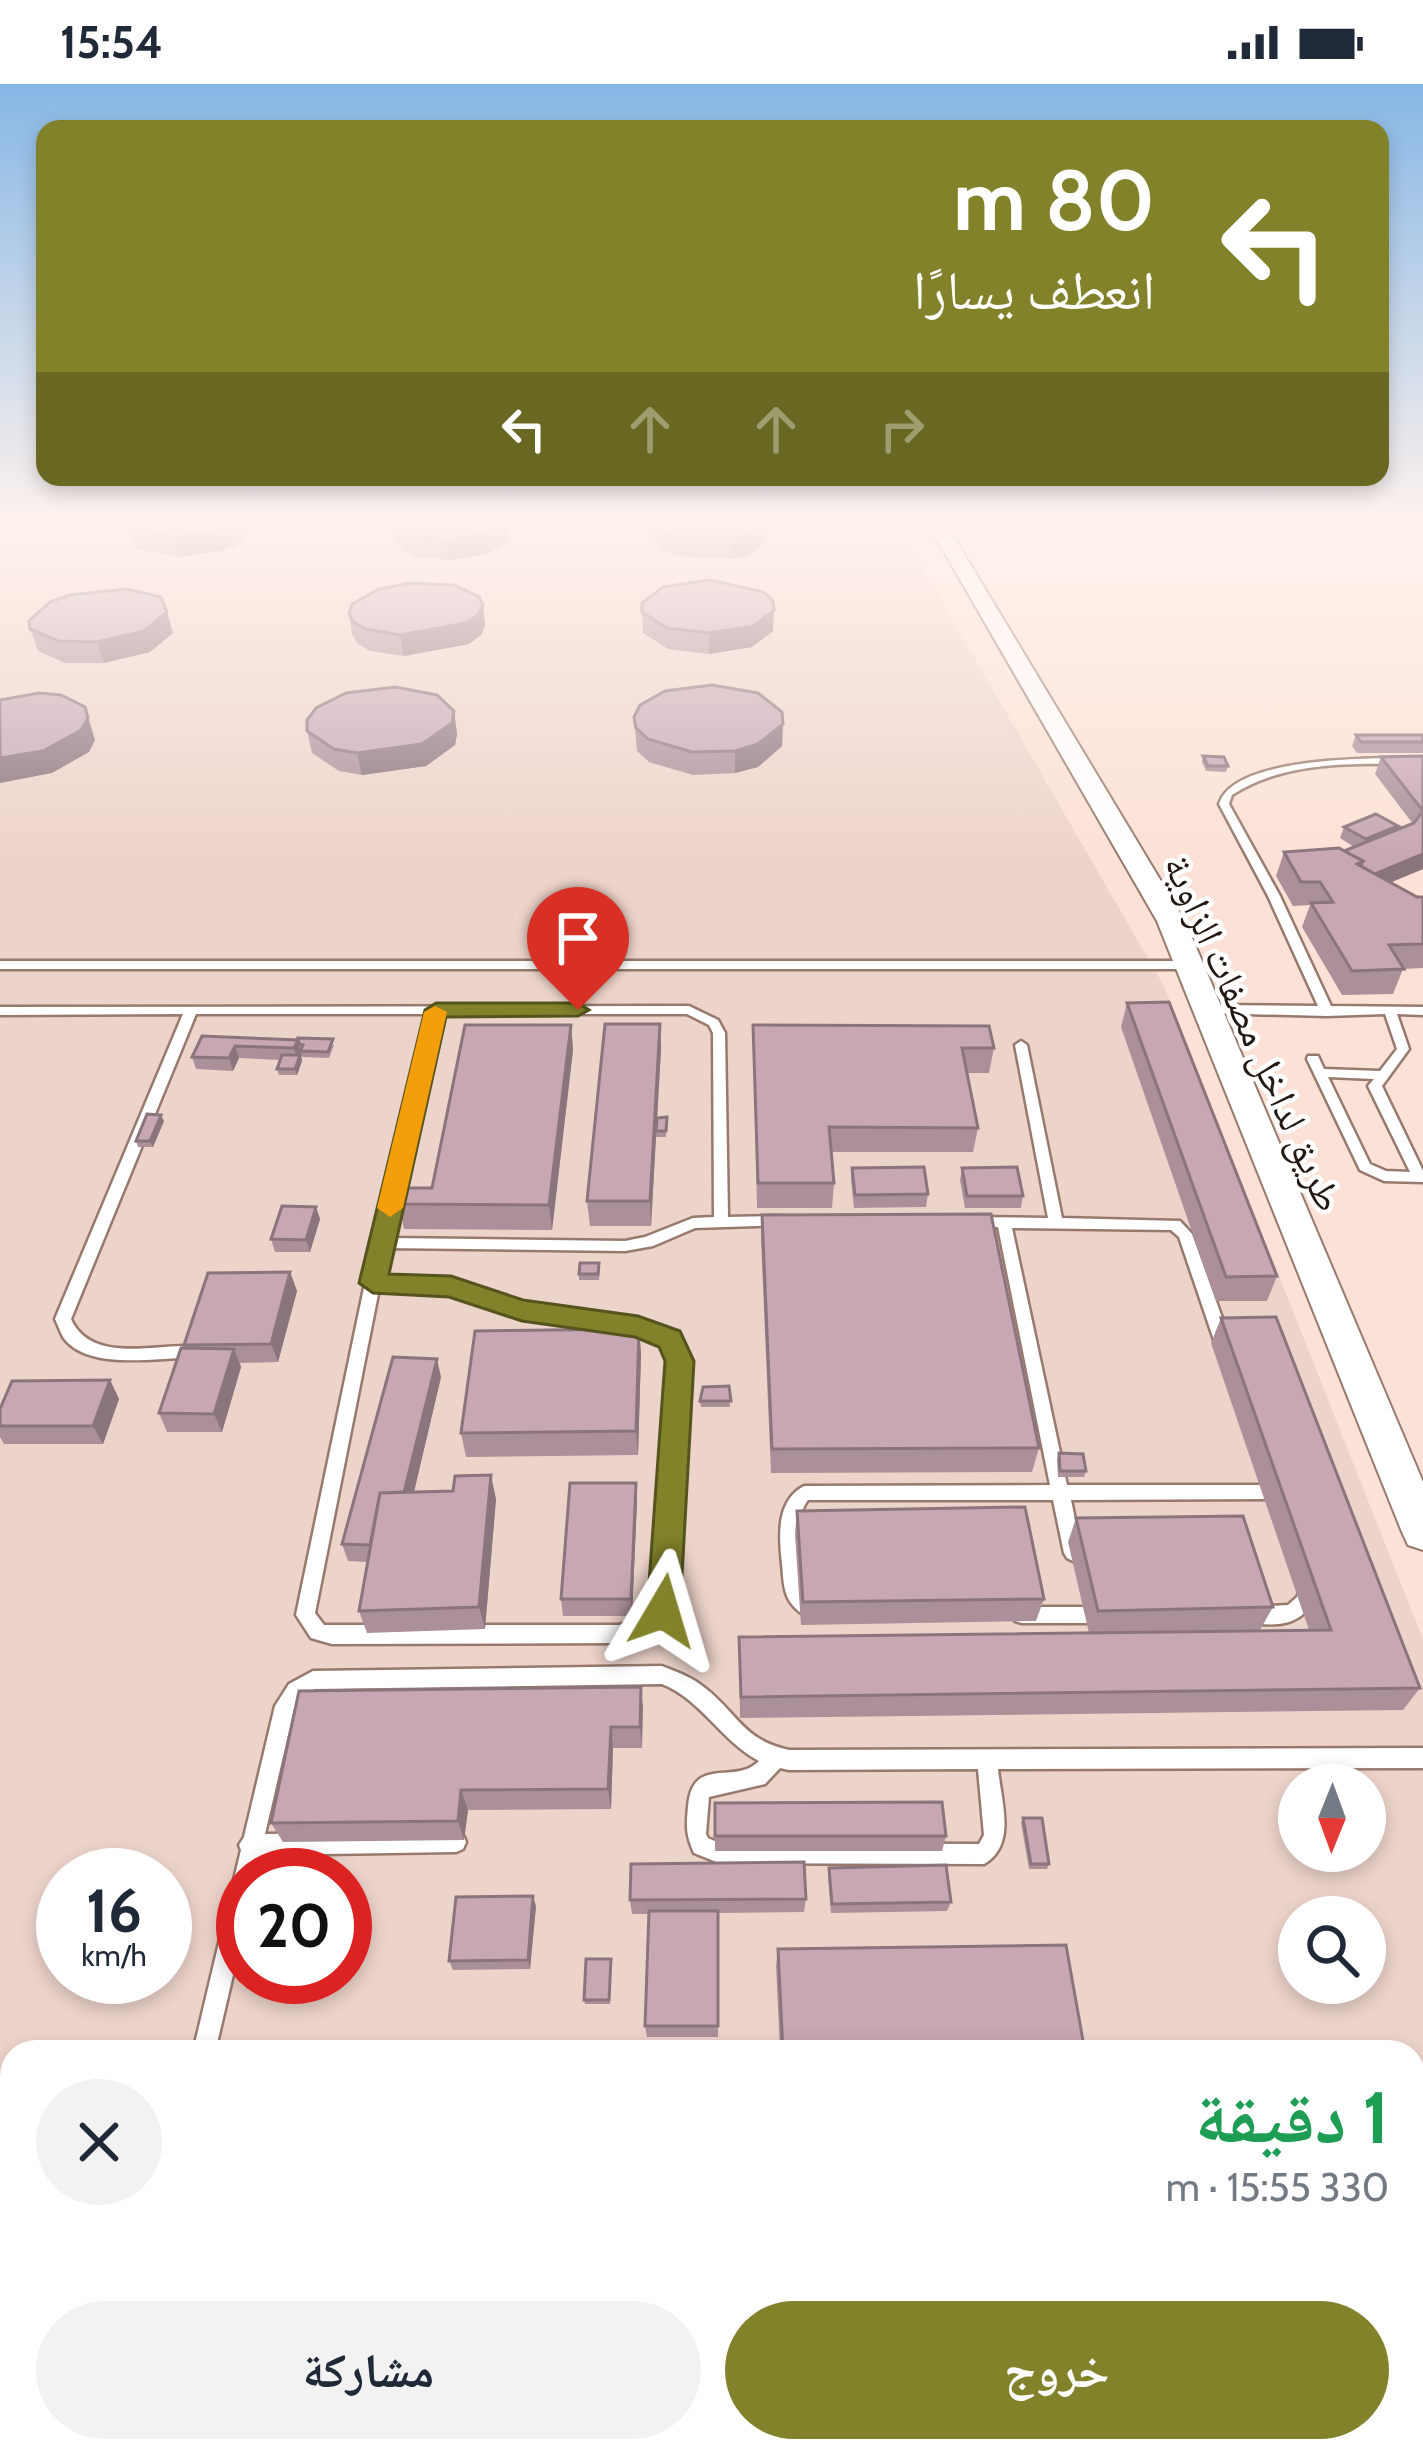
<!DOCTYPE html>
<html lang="ar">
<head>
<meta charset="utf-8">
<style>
  body { margin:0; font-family:Cabin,"Noto Naskh Arabic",sans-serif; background:#f2f2f3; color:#1f2937; direction:rtl; height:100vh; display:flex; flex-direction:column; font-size:45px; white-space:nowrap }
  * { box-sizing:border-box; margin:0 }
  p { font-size:39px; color:#747a83 }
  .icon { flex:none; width:66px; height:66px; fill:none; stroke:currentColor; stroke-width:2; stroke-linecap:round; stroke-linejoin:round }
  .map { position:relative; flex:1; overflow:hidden; direction:ltr }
  .sheet { position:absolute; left:0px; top:1956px; width:1425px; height:423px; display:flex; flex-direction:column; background:#fff; border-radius:36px 36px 0 0; box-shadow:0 6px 18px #0003; direction:rtl }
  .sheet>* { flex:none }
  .guide { position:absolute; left:36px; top:36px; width:1353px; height:366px; border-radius:24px; box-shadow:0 6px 18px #0003; direction:rtl; background:#82822b; color:#fff; overflow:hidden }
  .needle { width:78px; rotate:181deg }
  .tools { position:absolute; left:1278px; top:1680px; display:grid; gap:24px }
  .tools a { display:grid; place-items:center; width:108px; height:108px; border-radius:50%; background:#fff; box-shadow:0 6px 18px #0003; font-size:60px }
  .speed { position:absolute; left:36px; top:1764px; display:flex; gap:24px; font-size:60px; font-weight:700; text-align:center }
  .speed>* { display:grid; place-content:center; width:156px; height:156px; border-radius:50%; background:#fff; box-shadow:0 6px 18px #0003; line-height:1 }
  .speed small { font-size:30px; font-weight:400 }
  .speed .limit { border:18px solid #d22; background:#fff; color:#111 }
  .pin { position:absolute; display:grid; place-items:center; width:102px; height:102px; color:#fff; margin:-123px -51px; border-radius:50% 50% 50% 0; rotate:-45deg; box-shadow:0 0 12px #0007 }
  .pin .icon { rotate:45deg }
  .me { position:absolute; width:132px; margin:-66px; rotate:7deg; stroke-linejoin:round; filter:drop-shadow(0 0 9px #0008) }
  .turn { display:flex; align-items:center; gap:42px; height:252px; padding:0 36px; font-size:54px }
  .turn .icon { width:156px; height:156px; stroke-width:2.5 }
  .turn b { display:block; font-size:84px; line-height:102px }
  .lanes { display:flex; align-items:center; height:114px; padding:0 36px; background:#0003; justify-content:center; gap:60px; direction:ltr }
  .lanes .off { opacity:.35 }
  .round { display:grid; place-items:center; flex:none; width:126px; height:126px; border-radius:63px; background:#f2f2f3 }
  .headline { display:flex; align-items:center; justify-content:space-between; height:204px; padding:0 36px }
  h1 { font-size:72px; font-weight:700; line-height:90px; color:#1e9e55 }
  .cta { display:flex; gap:24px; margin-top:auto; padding:24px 36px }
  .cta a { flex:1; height:138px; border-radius:72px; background:#82822b; color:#fff; font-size:48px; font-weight:700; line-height:138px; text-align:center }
  .cta a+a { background:#f2f2f3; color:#1f2937 }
  .status { display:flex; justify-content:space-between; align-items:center; height:84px; padding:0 60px; background:#fff; direction:ltr }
  .status svg { height:33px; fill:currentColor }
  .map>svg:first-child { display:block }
</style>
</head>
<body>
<div class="status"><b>15:54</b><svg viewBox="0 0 49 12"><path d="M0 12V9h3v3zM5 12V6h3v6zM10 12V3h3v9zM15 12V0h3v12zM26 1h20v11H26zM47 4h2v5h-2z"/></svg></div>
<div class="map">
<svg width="1423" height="2378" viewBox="0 0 1423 2378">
  <rect width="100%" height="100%" fill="#fce2d6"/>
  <path fill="#edd4cb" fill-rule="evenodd" d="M0 440H897L1164 902 1423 1555V2378H0ZM1299 1701H1365V1767H1299ZM63 1791H165V1893H63ZM243 1791H345V1893H243ZM1299 1833H1365V1899H1299ZM12 1968H1413V2367H12Z"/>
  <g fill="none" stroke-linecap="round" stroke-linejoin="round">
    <g stroke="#977a6d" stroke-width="5">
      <path id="service" d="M1423 674V680C1359 680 1287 675 1232 711L1229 720 1280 812 1331 922 1423 923V931L1397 930 1409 965 1382 1002 1423 1087V1098L1384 1097 1360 1086 1307 975 1308 972H1318L1324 985 1380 987 1397 965 1385 930 1327 932 1206 929 1200 925 1206 921 1318 922 1268 812 1219 720C1234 671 1379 674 1423 674ZM1328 993 1374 995 1368 1002 1410 1088 1386 1087 1370 1080Z
        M0 877H1189L1195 881 1189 885H0Z
        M689 922 718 936 725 949 728 1133 782 1132 787 1133 789 1137 787 1141 695 1144 653 1162 625 1167 388 1164 382 1194 451 1197 542 1225 638 1237 676 1251 688 1277 677 1512 659 1545 619 1559 332 1560 311 1554 296 1531 365 1199 429 930H196L71 1235C89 1276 145 1263 182 1262L188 1264 190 1268 188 1272 182 1274C148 1275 85 1285 63 1253 62 1251 56 1237 55 1235L183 930 0 931V923ZM441 930H687L709 941 713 949 714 1133 693 1134 645 1153 625 1157 391 1154ZM379 1205 451 1209 542 1237 637 1249 664 1259 672 1277 659 1511 646 1533 619 1541H324L315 1529Z
        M1021 957 1027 961 1062 1134 1180 1137 1192 1150 1231 1259 1229 1263H1217L1215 1259 1179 1153 1171 1146 1012 1144 1067 1401H1276L1282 1403 1285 1408 1282 1413 1276 1415 1071 1416 1082 1469 1079 1474 1073 1477 1067 1474 1064 1469 1053 1416H808C794 1433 796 1484 803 1504 807 1512 816 1520 821 1528L819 1534 812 1536C802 1531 789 1521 786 1509 783 1500 783 1489 782 1480 779 1452 776 1417 804 1402L1050 1401 998 1143H974L967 1138 974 1133 1048 1134 1015 961Z
        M1308 1500 1314 1502 1317 1508C1305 1543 1276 1544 1243 1537L1241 1531 1243 1525 1250 1523 1288 1521 1297 1513 1302 1502Z
        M1022 1523H1106L1113 1525 1115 1531 1113 1537 1106 1539H1022L1015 1537 1013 1531 1015 1525Z
        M662 1582C677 1588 692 1593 705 1604 738 1630 743 1656 789 1666L1423 1664V1684L998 1685C1001 1717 1017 1761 984 1780L719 1779 694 1769C686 1751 686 1743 688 1723 692 1670 735 1702 759 1677 721 1657 702 1616 662 1600L315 1605 303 1612 294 1625 265 1750 456 1748 463 1751 466 1758 463 1765 456 1768 261 1771 256 1791H243V1848L215 1968H193L241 1766 239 1761 244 1753 275 1622 289 1600 313 1587ZM780 1684 789 1686 978 1685 984 1751 979 1760 719 1759 708 1754 706 1750 709 1713 765 1700Z
        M104 2367H130L128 2378H100Z
        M255 2367H285L290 2378H260Z"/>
    </g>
    <g stroke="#977a6d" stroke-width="4">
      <path id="tertiary" d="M928 440H946L1185 837 1423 1398V1466L1408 1461 1402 1448 1157 837Z"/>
    </g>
    <use href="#service" fill="#fff" fill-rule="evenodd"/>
    <use href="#tertiary" fill="#fff" fill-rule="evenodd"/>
  </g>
  <path fill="#ab909a" d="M126 440H249L251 447 237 461 221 467 180 473 136 465 132 458Z
    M392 440 509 457 487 470 448 476 415 473 395 461Z
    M653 440H768L767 458 749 471 731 475 677 472 663 467 653 453Z
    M642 519 773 547 752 563 709 570 668 565 643 549Z
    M483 521 485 542 481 551 469 560 404 572 370 567 357 559 352 550 349 530Z
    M30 545 173 549 150 568 104 579H65L38 567Z
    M454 627 457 650 455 661 426 682 362 691 339 687 312 669 307 647Z
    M634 633 782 662 758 683 735 689 693 691 649 678 637 667Z
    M1356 651H1423V669H1357L1352 662Z
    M1203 672 1228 682 1226 688 1206 687 1202 678Z
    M1423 672V785L1390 799 1417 813H1423V884L1403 885 1393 910 1342 911 1302 843 1310 821 1293 822 1276 792 1284 768 1344 767 1354 763 1340 754 1344 743 1398 742 1396 746 1413 740 1375 690 1381 673Z
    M1127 919 1277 1192 1267 1217H1216L1121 943Z
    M660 940 661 965 657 1034 667 1033 666 1053H656V1051L651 1142H590L587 1117Z
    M571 941 573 966 552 1146 404 1145 399 1120 432 1104Z
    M753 941 994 964 989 989H967L978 1044 973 1068H831L834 1099 832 1124H757Z
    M202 952 334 961 329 974 302 973 301 970 302 977 297 991H279L277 985 280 976 239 974 233 987 196 985 192 973Z
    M164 1037 153 1063H138L136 1057Z
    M852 1084 928 1110 926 1123 854 1124 851 1096Z
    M962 1084 1023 1112 1021 1124H965L960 1096Z
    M316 1123 320 1135 310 1168H275L271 1155Z
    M762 1131 1039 1364 1032 1388 771 1389 761 1156Z
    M600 1185 599 1196H579V1190Z
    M290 1188 297 1207 278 1278 240 1279 241 1283 222 1348H167L159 1329 186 1264 184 1261Z
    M1221 1234 1420 1604 1403 1626 740 1634 739 1553 1089 1549 1068 1458 1076 1434 1273 1523 1260 1546 1120 1548 1309 1546 1211 1259Z
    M639 1245 641 1270 638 1371 466 1373 461 1349Z
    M441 1293 414 1408 496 1415 485 1545 367 1549 359 1527 368 1478 348 1477 342 1460Z
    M110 1296 119 1315 103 1360H4L0 1353V1325Z
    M729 1302 730 1323H701L700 1317Z
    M1059 1369 1086 1387 1084 1393H1058L1057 1375Z
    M636 1399 637 1417 632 1532H563L561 1515Z
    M797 1427 1044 1515 1036 1537 801 1541 795 1450Z
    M641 1603 642 1664H613L611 1725 468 1726 464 1756 283 1758 271 1739Z
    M715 1719 946 1752 942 1767H715Z
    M1023 1734 1049 1780 1047 1785H1029L1021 1739Z
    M829 1784 951 1818 947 1827 831 1829 828 1793Z
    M806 1815 804 1828 718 1829V1953H647L645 1942 649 1830H632L630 1816Z
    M536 1822 530 1885 453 1886 449 1877Z
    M778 1865 1085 1968H780L776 1882Z
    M611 1875 610 1920H585L584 1916Z"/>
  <path fill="#8b757d" d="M234 440H249L251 447 237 461 221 467 180 473 175 453Z
    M503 440H508L509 457 487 470 448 476 446 456Z
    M768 440 767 458 749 471 731 475 732 455Z
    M483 521 485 542 481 551 469 560 404 572 400 551Z
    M774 526 773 547 752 563 709 570V549Z
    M167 528 173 549 150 568 104 579 97 558Z
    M85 623 95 656 89 668 52 689 0 699V674Z
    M454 627 457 650 455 661 426 682 362 691 357 669Z
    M783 640 782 662 758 683 735 689V667Z
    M1398 742 1393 754 1361 767 1366 755Z
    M1423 770V785L1366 808 1374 790Z
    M660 940 661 965 651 1142 650 1117Z
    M571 941 573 966 552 1146 549 1121Z
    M298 956 302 977 297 991 295 985 298 976 294 964Z
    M235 962 239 974 233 987 229 974Z
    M161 1031 164 1037 153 1063 150 1057Z
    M316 1123 320 1135 310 1168 306 1156Z
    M290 1188 297 1207 278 1278 271 1260Z
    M639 1245 641 1270 638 1371 636 1347Z
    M234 1265 241 1283 222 1348 214 1330Z
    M437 1275 441 1293 408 1433 403 1415Z
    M110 1296 119 1315 103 1360 93 1342Z
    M491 1391 496 1415 485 1545 479 1523Z
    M636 1399 637 1417 632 1532 631 1515Z
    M641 1603 643 1624 642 1664 640 1643Z
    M611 1643 613 1664 611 1725 608 1705Z
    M461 1706 468 1726 464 1756 458 1737Z
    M533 1812 536 1822 530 1885 528 1876Z"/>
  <path fill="#c7a7b3" stroke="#8b757d" stroke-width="3" d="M127 440H234L216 447 175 453 131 445Z
    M392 440H503L485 450 446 456 412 453Z
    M657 440H766L749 451 732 455 677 453 662 448Z
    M710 496 764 508 773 517 774 526 753 542 709 549 667 544 642 528V519L663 503Z
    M411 499 454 501 479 513 483 521 478 531 466 539 400 551 366 545 353 538 349 530 352 520 379 505Z
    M127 505 161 513 167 528 144 547 97 558 58 557 30 545 29 537 50 518 70 511Z
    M712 601 758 609 782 628 783 640 758 660 735 667 692 668 648 655 636 644 634 633 640 621 665 607Z
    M395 603 437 611 454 627 452 639 422 660 357 669 334 665 307 647V636L316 624 346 609Z
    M39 609 61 611 85 623 88 634 81 646 43 667 0 674V616Z
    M1356 651H1423V658H1361Z
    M1203 672 1224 673 1228 682H1208Z
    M1423 672V727L1381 673Z
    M1423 727V770L1375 790 1361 782 1363 777 1344 767 1414 739Z
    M1376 730 1398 742 1366 755 1344 743Z
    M1339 764 1363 777 1357 780 1417 813H1423V860L1389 861 1404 885 1352 887 1311 819 1333 818 1320 798H1301L1284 768Z
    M1169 918 1277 1192 1226 1193 1127 919Z
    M605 940H660L650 1117H587Z
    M465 941H571L549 1121 399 1120 402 1104H432Z
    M753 941 989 942 994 964H962L978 1044 829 1043 834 1099H758Z
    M202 952 298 956 294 964 235 962 229 974 192 973Z
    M298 954 333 955 328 968 300 967 303 961 299 960Z
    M282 971H300L295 985H277Z
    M147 1030 161 1031 150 1057H136Z
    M667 1033 666 1047H656L657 1034Z
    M924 1083 928 1110 855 1111 852 1084Z
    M1017 1083 1023 1112H967L962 1084Z
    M282 1122 316 1123 306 1156 271 1155Z
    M991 1130 1039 1364 772 1365 762 1131Z
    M580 1179H599L598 1190H579Z
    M290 1188 271 1260 184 1261 208 1189Z
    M1276 1233 1420 1604 741 1613 739 1553 1331 1546 1221 1234Z
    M639 1245 636 1347 461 1349 475 1247Z
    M181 1264 234 1265 214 1330 159 1329Z
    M393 1273 437 1275 404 1408 380 1409 370 1461 342 1460Z
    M110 1296 93 1342H0V1325L12 1297Z
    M729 1302 731 1317H700L703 1303Z
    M1059 1369 1083 1370 1086 1387H1060Z
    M491 1391 479 1523 359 1527 380 1409 453 1407 455 1392Z
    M570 1399H636L631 1515H561Z
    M1025 1423 1044 1515 803 1518 797 1427Z
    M1243 1432 1273 1523 1098 1527 1076 1434Z
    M641 1603 640 1643H611L608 1705 461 1706 458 1737 271 1739 299 1607Z
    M942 1718 946 1752H715V1719Z
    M1023 1734H1042L1049 1780H1031Z
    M804 1778 806 1815 630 1816 631 1780Z
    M946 1781 951 1818 832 1820 829 1784Z
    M533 1812 528 1876 449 1877 456 1813Z
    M649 1827H718V1942H645Z
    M1066 1861 1085 1968H783L778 1865Z
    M586 1875H611L609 1916H584Z"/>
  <linearGradient id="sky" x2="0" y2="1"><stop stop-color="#86b7e5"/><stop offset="0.57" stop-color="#fef2ed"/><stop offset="1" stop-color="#fef2ed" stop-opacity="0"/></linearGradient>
  <rect width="1423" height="773" fill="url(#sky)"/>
  <path fill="#82822b" stroke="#54541c" stroke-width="3" d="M436 919H578L589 926 578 932 446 933 389 1190 451 1192 523 1216 638 1232 680 1247 694 1277 680 1527 675 1538 663 1542 651 1538 647 1527 665 1277 659 1263 635 1253 522 1237 449 1213 373 1209 359 1199 425 926Z"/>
  <path fill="#f59e0b" d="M435 922 447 928 403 1124 390 1133 377 1124 424 928Z"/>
  <g text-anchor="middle" stroke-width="9" stroke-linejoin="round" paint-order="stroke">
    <g font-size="39" fill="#241813" stroke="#fff">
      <text transform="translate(1254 949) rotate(66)" y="14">طريق لداخل مصفات الزاوية</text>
    </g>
  </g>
</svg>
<div class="tools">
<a><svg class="needle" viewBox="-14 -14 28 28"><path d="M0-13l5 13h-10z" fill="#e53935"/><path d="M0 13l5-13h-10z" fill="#747a83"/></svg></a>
<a><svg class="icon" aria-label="search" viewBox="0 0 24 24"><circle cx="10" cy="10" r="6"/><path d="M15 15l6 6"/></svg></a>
</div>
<div class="speed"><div>16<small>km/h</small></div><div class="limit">20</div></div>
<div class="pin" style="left:578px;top:926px;background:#d93025"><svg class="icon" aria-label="arrive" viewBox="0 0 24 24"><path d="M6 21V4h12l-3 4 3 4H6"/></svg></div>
<svg class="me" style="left:663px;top:1527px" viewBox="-20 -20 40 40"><path d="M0-17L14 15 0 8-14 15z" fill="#82822b" stroke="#fff" stroke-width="4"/></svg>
<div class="guide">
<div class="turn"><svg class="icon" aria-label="left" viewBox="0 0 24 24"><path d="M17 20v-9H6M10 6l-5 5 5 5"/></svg><div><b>80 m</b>انعطف يسارًا</div></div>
<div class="lanes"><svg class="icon" aria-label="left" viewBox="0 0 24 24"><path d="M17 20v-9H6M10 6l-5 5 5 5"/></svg><svg class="icon off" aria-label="ahead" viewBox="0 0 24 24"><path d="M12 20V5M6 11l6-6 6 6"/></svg><svg class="icon off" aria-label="ahead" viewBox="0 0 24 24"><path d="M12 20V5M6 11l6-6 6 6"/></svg><svg class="icon off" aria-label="right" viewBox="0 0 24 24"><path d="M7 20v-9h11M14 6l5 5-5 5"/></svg></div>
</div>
<section class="sheet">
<div class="headline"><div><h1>1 دقيقة</h1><p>330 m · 15:55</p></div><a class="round"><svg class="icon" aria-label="close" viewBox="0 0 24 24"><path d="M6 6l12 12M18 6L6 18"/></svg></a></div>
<div class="cta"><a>خروج</a><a>مشاركة</a></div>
</section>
</div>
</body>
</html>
